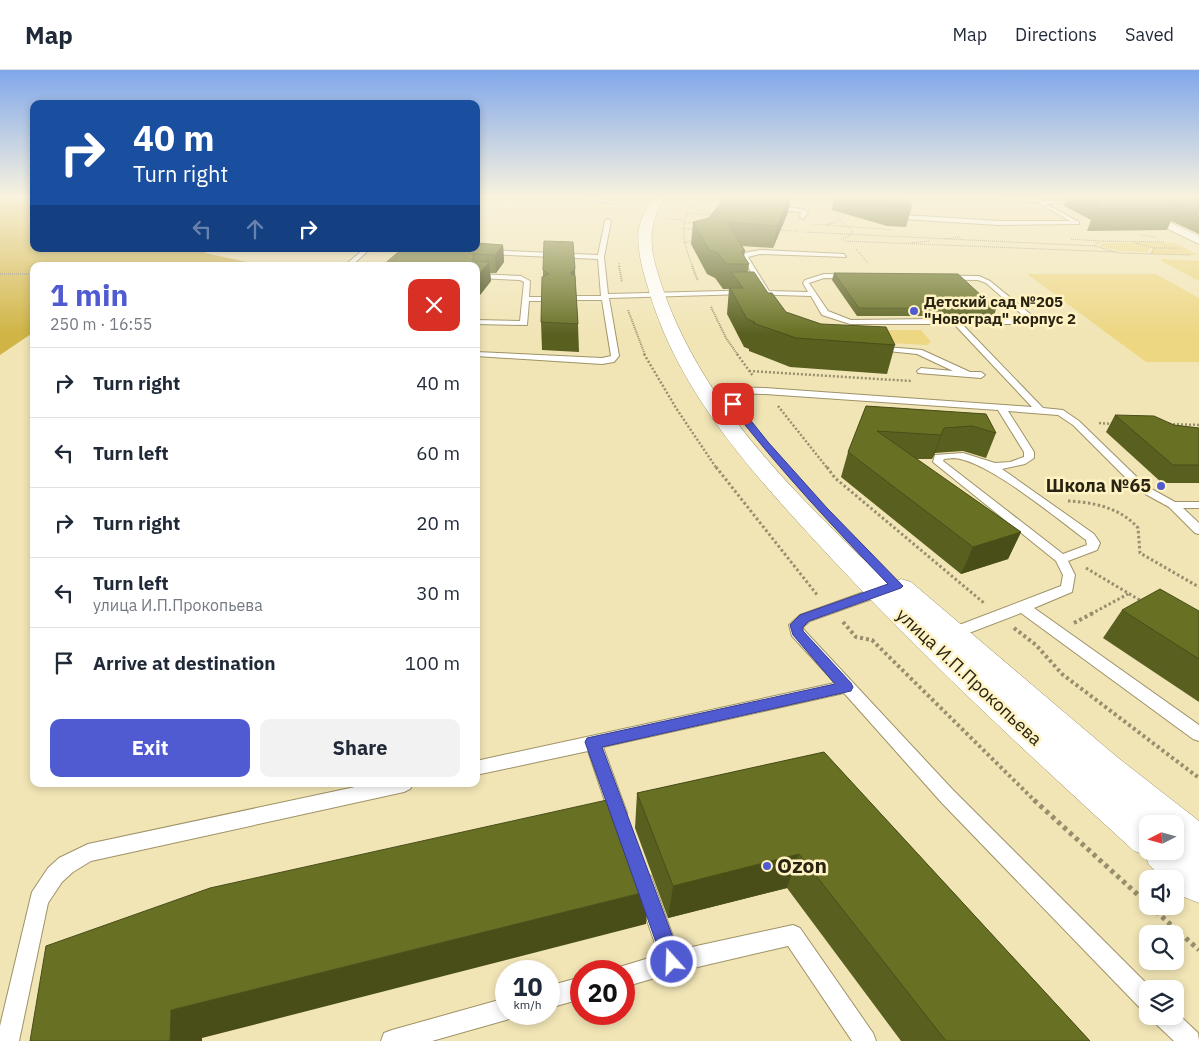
<!DOCTYPE html>
<html lang="en">
<head>
<meta charset="utf-8">
<style>
  body { margin:0; font-family:"IBM Plex Sans",sans-serif; background:#f2f2f3; color:#1f2937; height:100vh; display:flex; flex-direction:column; font-size:19px; white-space:nowrap }
  * { box-sizing:border-box; margin:0 }
  p { font-size:16px; color:#747a83 }
  .icon { flex:none; width:28px; height:28px; fill:none; stroke:currentColor; stroke-width:2; stroke-linecap:round; stroke-linejoin:round }
  .map { position:relative; flex:1; overflow:hidden }
  .details { position:absolute; left:30px; top:192px; width:450px; height:525px; display:flex; flex-direction:column; background:#fff; border-radius:10px; box-shadow:0 2px 8px #0003 }
  .details>* { flex:none }
  .guide { position:absolute; left:30px; top:30px; width:450px; height:152px; border-radius:10px; box-shadow:0 2px 8px #0003; background:#1a4fa0; color:#fff; overflow:hidden }
  .needle { width:32px; rotate:264deg }
  .fabs { position:absolute; left:1139px; top:745px; display:grid; gap:10px }
  .fabs a { display:grid; place-items:center; width:45px; height:45px; border-radius:10px; background:#fff; box-shadow:0 2px 8px #0003; font-size:25px }
  .speed { position:absolute; left:495px; top:890px; display:flex; gap:10px; font-size:25px; font-weight:700; text-align:center }
  .speed>* { display:grid; place-content:center; width:65px; height:65px; border-radius:50%; background:#fff; box-shadow:0 2px 8px #0003; line-height:1 }
  .speed small { font-size:12px; font-weight:400 }
  .speed .limit { border:8px solid #d22; background:#fff; color:#111 }
  .pin { position:absolute; display:grid; place-items:center; width:42px; height:42px; color:#fff; margin:-21px; border-radius:10px; box-shadow:0 2px 8px #0006 }
  .me { position:absolute; width:55px; margin:-28px; rotate:340deg; stroke-linejoin:round; filter:drop-shadow(0 0 4px #0008) }
  .turn { display:flex; align-items:center; gap:18px; height:105px; padding:0 20px; font-size:22px }
  .turn .icon { width:65px; height:65px; stroke-width:2.5 }
  .turn b { display:block; font-size:35px; line-height:42px }
  .lanes { display:flex; align-items:center; height:48px; padding:0 20px; background:#0003; justify-content:center; gap:25px; direction:ltr }
  .lanes .off { opacity:.35 }
  .round { display:grid; place-items:center; flex:none; width:52px; height:52px; border-radius:10px; background:#f2f2f3 }
  .head { display:flex; align-items:center; justify-content:space-between; height:85px; padding:0 20px }
  h1 { font-size:30px; font-weight:700; line-height:38px; color:#515bd1 }
  .primary-button { display:flex; gap:10px; margin-top:auto; padding:10px 20px }
  .primary-button a { flex:1; height:58px; border-radius:10px; background:#515bd1; color:#fff; font-size:20px; font-weight:700; line-height:58px; text-align:center }
  .primary-button a+a { background:#f2f2f3; color:#1f2937 }
  ul { padding:0; list-style:none }
  li { display:flex; align-items:center; gap:15px; height:70px; padding:0 20px; border-top:1px solid #e0e1e3 }
  li div { flex:1 }
  li b { display:block; font-size:19px }
  li em { font-style:normal }
  header { display:flex; align-items:center; gap:30px; box-sizing:border-box; height:70px; padding:0 25px; background:#fff; border-bottom:1px solid #e0e1e3 }
  header strong { font-size:24px }
  nav { display:flex; gap:28px; margin-inline-start:auto; font-size:18px }
  .map>svg:first-child { display:block }
</style>
</head>
<body>
<header>
<strong>Map</strong>
<nav><a>Map</a><a>Directions</a><a>Saved</a></nav>
</header>
<div class="map">
<svg width="1199" height="971" viewBox="0 0 1199 971">
  <rect width="100%" height="100%" fill="#f1e5b6"/>
  <path fill="#edd783" d="M1130 172 1175 173 1199 185 1151 184 1153 178Z
    M1102 173H1131L1150 178 1148 182 1118 181 1100 176Z
    M1161 189 1199 191V211L1161 191Z
    M1027 204H1156L1199 228V292H1146Z
    M828 260H921L931 272 927 275 835 270Z"/>
  <path fill="#d0b445" d="M0 128H34V179H208L205 183 265 196H34V262L0 285Z"/>
  <g fill="none" stroke-linecap="round" stroke-linejoin="round">
    <g stroke="#9e9266" stroke-width="2">
      <path id="lane" d="M571 128H592L621 132 618 134Z
        M887 128H892L896 143 904 145 999 151H1070L1037 132 980 128H1037L1041 131 1085 132 1046 134 1079 152V154L999 155 903 149 892 145Z
        M773 136 803 139 808 143 803 149 800 147 801 142 771 139Z
        M608 149 611 151 604 187 608 224 762 220 742 187 744 183 760 180 844 184 846 187 760 184 748 187 769 221 808 222 803 213 805 210 824 204 979 206 990 211 1034 247V251L1022 254H962L1043 338 1063 340 1079 351 1146 416 1175 432H1199V438H1183L1199 453V464L1195 463 1169 437 1138 420 1073 355 1058 345 1008 341 1034 382V388L1025 394 1002 399 1094 464 1100 473 1097 480 1068 491 1075 505 1072 522 1034 538 1199 655V671L1193 669 1021 543 956 568H946L944 564 946 560 1061 516 1063 505 1056 491 933 392 935 385 963 383 995 393 1010 392 1024 387V382L998 340 765 324 722 323 717 320 722 317 765 318 1032 337 954 254H850L822 245 811 226 747 224 609 228 619 286 614 292 602 294 476 286V282L602 288 611 286 602 230H576L572 228 576 226H601L598 189 486 184 483 182 486 180 598 185 605 151ZM824 208 978 210 986 213 1026 248 851 250 828 241 809 213ZM953 388C986 389 1056 448 1086 470L1087 475 1063 484 943 391 944 389Z
        M364 179H370L351 196H344Z
        M476 204 521 206 530 211 529 227H544L548 229 544 231H529L527 255 476 254V250L520 251 524 212 520 210 476 208Z
        M875 276 922 280 970 302H981L985 305 981 308 918 303 917 301 921 298 953 301 917 284 878 280 874 278Z
        M878 517 885 522 883 525 810 551 803 557 804 560 953 720 1152 919H1148V941L1140 938 941 732 844 623 603 677 627 743 624 749 618 751 612 749 609 743 588 681 476 705V691L835 613 792 566 789 555 800 545Z
        M369 714H413L410 719 404 722 91 791 73 802 62 812 48 833 19 971H0V956L32 822 48 798 59 788 88 774Z
        M644 803 651 806 678 880 793 855 800 858 873 963 876 971H852L788 876 672 903 624 917V901H615L616 898 659 885 634 813 637 806Z
        M581 907V929L549 938V916Z
        M506 928V944H515L514 947 506 950 432 971H381L384 963 392 960Z
        M1175 941 1198 963 1199 971H1174L1156 954 1153 946H1175Z"/>
    </g>
    <g stroke="#9e9266" stroke-width="1">
      <path id="street" d="M1104 128H1118L1199 166V174Z"/>
    </g>
    <g stroke="#9e9266" stroke-width="1">
      <path id="secondary" d="M654 128H665C643 161 652 187 664 222 705 339 802 430 889 514L901 509 911 512 1117 687 1199 751V833L1184 827 1175 819V809H1164L1149 795 1145 785 1134 781C1030 686 927 591 831 488 758 409 680 327 649 221 643 201 636 179 639 158 641 147 648 137 654 128ZM1148 754H1175V781H1148Z"/>
    </g>
    <path stroke="#978f6d" stroke-width="1" stroke-dasharray="1 1" stroke-linecap="butt" d="M819 128 837 130
      M832 130 840 150 852 161 851 165 841 170
      M689 136 713 144
      M685 143 713 145
      M668 149 682 150
      M682 152 695 153
      M814 154 893 160
      M827 155 840 150
      M682 158 696 160
      M779 160 798 161
      M804 162 1095 176
      M1140 165 1155 167
      M945 169 961 167
      M1071 169 1098 171
      M844 171 1115 182
      M1164 172 1099 171 1095 176 1119 183 1191 185
      M683 173 695 170
      M910 173 929 171
      M1134 173 1154 178 1151 184
      M1154 178H1178
      M856 179 868 193
      M379 182 403 181
      M619 193 620 197
      M693 197C682 171 679 153 694 128"/>
    <path stroke="#978f6d" stroke-width="2" stroke-dasharray="1 1" stroke-linecap="butt" d="M619 196 622 212
      M692 196 698 211
      M0 204H34
      M711 237 726 268 738 285
      M628 240 645 285"/>
    <path stroke="#978f6d" stroke-width="2.5" stroke-dasharray="2 2" stroke-linecap="butt" d="M644 284 676 338 717 399
      M737 284 753 306
      M749 301 911 311
      M778 336 828 399
      M1099 353 1113 354
      M1169 354 1199 355"/>
    <path stroke="#978f6d" stroke-width="3" stroke-dasharray="2.5 2.5" stroke-linecap="butt" d="M716 397 818 526
      M827 397 835 408 984 533
      M1068 431C1093 432 1121 438 1138 458L1140 483 1199 517
      M1086 498 1143 532
      M1091 544 1128 524"/>
    <path stroke="#978f6d" stroke-width="4" stroke-dasharray="3 3" stroke-linecap="butt" d="M843 552 856 567 872 570 1035 731
      M1074 553 1093 543
      M1014 558 1036 575 1062 604 1199 708"/>
    <path stroke="#978f6d" stroke-width="5" stroke-dasharray="4 4" stroke-linecap="butt" d="M1034 730 1148 834
      M1150 836 1199 880"/>
    <use href="#lane" fill="#fff" fill-rule="evenodd"/>
    <use href="#street" fill="#fff" fill-rule="evenodd"/>
    <use href="#secondary" fill="#fff" fill-rule="evenodd"/>
  </g>
  <path fill="#59601f" d="M834 128H904L912 136 906 157 887 156 832 140Z
    M1050 128H1199V164L1171 151 1167 160 1087 161 1091 150 1064 136 1067 129H1051Z
    M788 142 773 178 742 176 745 181 744 187 749 194 748 202 786 242 821 254 895 275 887 304 790 297 749 281V279L744 277 727 244 729 219H723L715 208 707 204 691 174 693 152Z
    M573 172 578 254 579 282 542 280 541 252 543 207V200Z
    M503 175 504 192 496 203H490L491 211 476 230V196H382Z
    M834 203 996 239 994 246H857L832 210Z
    M866 336 986 344 996 363 986 388 963 381 935 383 932 389H916L1021 462 1008 489 961 504 841 407 848 382Z
    M1115 345 1174 355 1199 358V413H1162L1106 362Z
    M1122 540 1199 541V632L1103 568Z
    M824 682 1090 971H901L787 818 668 848 635 758 637 723Z"/>
  <path fill="#494e19" d="M789 128H790L788 142 773 178 777 156Z
    M503 175 504 192 496 203 495 185Z
    M489 192 491 211 476 230V208Z
    M575 199 576 224 570 203Z
    M944 358 935 383 932 389 941 365Z
    M1021 462 1008 489 961 504 973 477Z
    M799 784 787 818 668 848 673 816Z
    M649 821 646 854 202 968V971H170L171 940Z"/>
  <path fill="#687024" stroke="#494e19" d="M724 128H789L777 156 727 152 745 181H742V183L749 194H726L718 183 709 180 693 152 709 148Z
    M868 128H904L909 130 912 136 892 135Z
    M1098 128H1152L1177 139H1096L1100 129Z
    M1167 128H1193L1199 130V142Z
    M544 171 573 172 575 199 570 203 575 206 578 254 541 252 542 207 549 204 543 200Z
    M476 173 503 175 495 185 473 184V191L489 192 476 208V196H382L402 179H476Z
    M731 202H754L768 223H772L786 242 821 254 886 257 895 275 796 268 753 253 755 252 747 249 730 218H743Z
    M834 203 958 204 996 239 859 238Z
    M866 336 986 344 996 363 972 356 944 358 941 365 877 361 1021 462 973 477 848 382Z
    M1115 345 1154 346 1174 355 1199 358V395H1173Z
    M1160 519 1199 541V589L1122 540Z
    M824 682 1090 971H946L799 784 673 816 637 723Z
    M616 728 649 821 171 940 170 971H30L46 876 210 818Z"/>
  <linearGradient id="sky" x2="0" y2="1"><stop stop-color="#80a7ea"/><stop offset="0.48" stop-color="#f9f3de"/><stop offset="1" stop-color="#f9f3de" stop-opacity="0"/></linearGradient>
  <rect width="1199" height="264" fill="url(#sky)"/>
  <path fill="#515bd1" stroke="#353b88" d="M730 332H736L768 372 827 438 903 516 901 518 809 551 803 557V561L851 613 853 617 851 621 602 677 682 892 679 899 672 902 665 899 663 892 585 672 587 668 835 614 793 565 790 555 800 545 888 514C833 457 779 399 730 336Z"/>
  <g fill="#515bd1" stroke="#fff2c3" stroke-width="2">
    <circle cx="914" cy="241" r="5"/>
    <circle cx="1161" cy="416" r="5"/>
    <circle cx="767" cy="796" r="5"/>
  </g>
  <g text-anchor="middle" stroke-width="5" stroke-linejoin="round" paint-order="stroke">
    <g font-size="15" font-weight="bold" fill="#292412" stroke="#fff2c3" text-anchor="start">
      <text x="924" y="237">Детский сад №205<tspan x="924" dy="17">"Новоград" корпус 2</tspan></text>
    </g>
    <g font-size="18" font-weight="bold" fill="#292412" stroke="#fff2c3" text-anchor="end">
      <text x="1151" y="422">Школа №65</text>
    </g>
    <g font-size="18" fill="#292412" stroke="#fff2c3">
      <text transform="translate(969 607) rotate(43)" y="6">улица И.П.Прокопьева</text>
    </g>
    <g font-size="21" font-weight="bold" fill="#292412" stroke="#fff2c3" text-anchor="start">
      <text x="777" y="803">Ozon</text>
    </g>
  </g>
</svg>
<div class="fabs">
<a><svg class="needle" viewBox="-14 -14 28 28"><path d="M0-13l5 13h-10z" fill="#e53935"/><path d="M0 13l5-13h-10z" fill="#747a83"/></svg></a>
<a><svg class="icon" aria-label="sound" viewBox="0 0 24 24"><path d="M4 9h4l5-4v14l-5-4H4zM17 9q2 3 0 6"/></svg></a>
<a><svg class="icon" aria-label="search" viewBox="0 0 24 24"><circle cx="10" cy="10" r="6"/><path d="M15 15l6 6"/></svg></a>
<a><svg class="icon" aria-label="layers" viewBox="0 0 24 24"><path d="M12 4l9 5-9 5-9-5zM3 14l9 5 9-5"/></svg></a>
</div>
<div class="speed"><div>10<small>km/h</small></div><div class="limit">20</div></div>
<div class="pin" style="left:733px;top:334px;background:#d93025"><svg class="icon" aria-label="arrive" viewBox="0 0 24 24"><path d="M6 21V4h12l-3 4 3 4H6"/></svg></div>
<svg class="me" style="left:672px;top:892px" viewBox="-20 -20 40 40"><circle r="17" fill="#515bd1" stroke="#fff" stroke-width="3"/><path d="M0-11L8 9 0 5-8 9z" fill="#fff"/></svg>
<div class="guide">
<div class="turn"><svg class="icon" aria-label="right" viewBox="0 0 24 24"><path d="M7 20v-9h11M14 6l5 5-5 5"/></svg><div><b>40 m</b>Turn right</div></div>
<div class="lanes"><svg class="icon off" aria-label="left" viewBox="0 0 24 24"><path d="M17 20v-9H6M10 6l-5 5 5 5"/></svg><svg class="icon off" aria-label="ahead" viewBox="0 0 24 24"><path d="M12 20V5M6 11l6-6 6 6"/></svg><svg class="icon" aria-label="right" viewBox="0 0 24 24"><path d="M7 20v-9h11M14 6l5 5-5 5"/></svg></div>
</div>
<section class="details">
<div class="head"><div><h1>1 min</h1><p>250 m · 16:55</p></div><a class="round" style="background:#d93025;color:#fff"><svg class="icon" aria-label="close" viewBox="0 0 24 24"><path d="M6 6l12 12M18 6L6 18"/></svg></a></div>
<ul>
<li><svg class="icon" aria-label="right" viewBox="0 0 24 24"><path d="M7 20v-9h11M14 6l5 5-5 5"/></svg><div><b>Turn right</b></div><em>40 m</em></li>
<li><svg class="icon" aria-label="left" viewBox="0 0 24 24"><path d="M17 20v-9H6M10 6l-5 5 5 5"/></svg><div><b>Turn left</b></div><em>60 m</em></li>
<li><svg class="icon" aria-label="right" viewBox="0 0 24 24"><path d="M7 20v-9h11M14 6l5 5-5 5"/></svg><div><b>Turn right</b></div><em>20 m</em></li>
<li><svg class="icon" aria-label="left" viewBox="0 0 24 24"><path d="M17 20v-9H6M10 6l-5 5 5 5"/></svg><div><b>Turn left</b><p>улица И.П.Прокопьева</p></div><em>30 m</em></li>
<li><svg class="icon" aria-label="arrive" viewBox="0 0 24 24"><path d="M6 21V4h12l-3 4 3 4H6"/></svg><div><b>Arrive at destination</b></div><em>100 m</em></li>
</ul>
<div class="primary-button"><a>Exit</a><a>Share</a></div>
</section>
</div>
</body>
</html>
